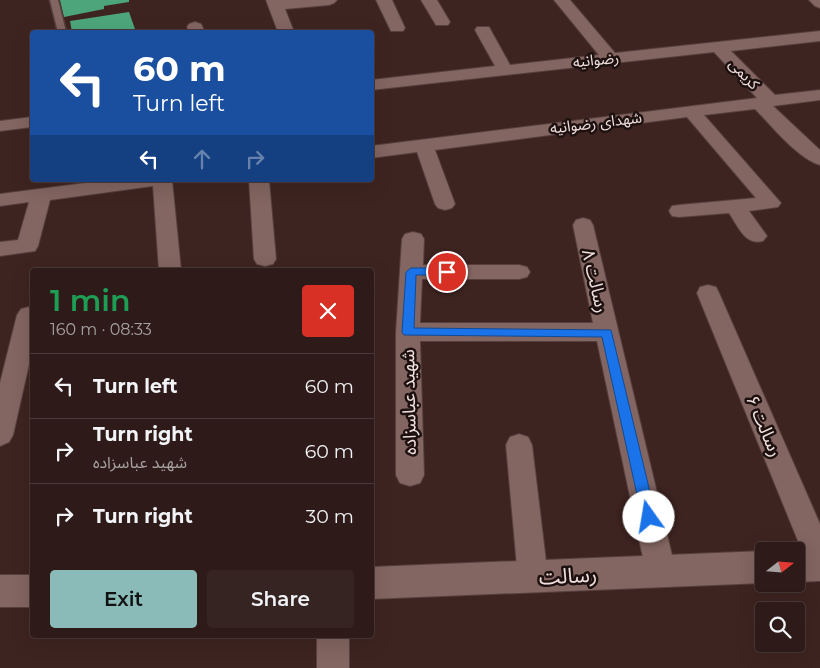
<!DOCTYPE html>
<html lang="en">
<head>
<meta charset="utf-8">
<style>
  body { margin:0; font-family:Montserrat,"Noto Sans Arabic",sans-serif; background:#362422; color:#f1f3f6; height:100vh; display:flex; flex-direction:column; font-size:19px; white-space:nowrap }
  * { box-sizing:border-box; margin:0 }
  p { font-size:16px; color:#a7a1a2 }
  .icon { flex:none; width:28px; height:28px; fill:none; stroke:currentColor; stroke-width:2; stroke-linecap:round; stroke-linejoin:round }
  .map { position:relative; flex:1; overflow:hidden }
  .panel { position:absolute; left:30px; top:268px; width:344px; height:370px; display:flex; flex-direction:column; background:#2e1b19; border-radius:5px; box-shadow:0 5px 20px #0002,0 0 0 1px #493938 }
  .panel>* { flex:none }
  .guide { position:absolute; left:30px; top:30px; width:344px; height:152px; border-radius:5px; box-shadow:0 5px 20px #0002,0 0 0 1px #493938; background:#1a4fa0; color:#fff; overflow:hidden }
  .needle { width:32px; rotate:73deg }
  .tools { position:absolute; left:755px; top:542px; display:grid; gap:10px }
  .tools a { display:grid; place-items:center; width:50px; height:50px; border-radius:5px; background:#2e1b19; box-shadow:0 5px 20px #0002,0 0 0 1px #493938; font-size:25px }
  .pin { position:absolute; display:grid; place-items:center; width:42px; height:42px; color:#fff; margin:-21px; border:2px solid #fff; border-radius:50%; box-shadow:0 1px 5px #0007 }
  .me { position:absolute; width:55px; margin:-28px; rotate:347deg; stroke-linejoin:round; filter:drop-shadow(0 0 4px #0008) }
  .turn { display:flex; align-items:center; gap:18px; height:105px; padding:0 20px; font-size:22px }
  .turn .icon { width:65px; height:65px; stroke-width:2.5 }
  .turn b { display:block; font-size:35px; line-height:42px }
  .lanes { display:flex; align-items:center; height:48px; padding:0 20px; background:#0003; justify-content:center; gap:25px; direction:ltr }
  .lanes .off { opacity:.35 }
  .round { display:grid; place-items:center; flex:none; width:52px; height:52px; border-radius:5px; background:#362422 }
  .summary { display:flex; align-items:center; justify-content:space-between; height:85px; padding:0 20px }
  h1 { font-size:30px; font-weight:600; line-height:38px; color:#1e9e55 }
  .button { display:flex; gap:10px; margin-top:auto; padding:10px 20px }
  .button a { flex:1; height:58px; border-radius:5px; background:#8bbbb9; color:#111; font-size:20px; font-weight:600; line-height:58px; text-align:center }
  .button a+a { background:#362422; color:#f1f3f6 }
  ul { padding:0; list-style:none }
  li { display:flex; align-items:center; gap:15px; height:65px; padding:0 20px; border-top:1px solid #493938 }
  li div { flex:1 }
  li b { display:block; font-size:19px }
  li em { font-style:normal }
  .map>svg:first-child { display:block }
</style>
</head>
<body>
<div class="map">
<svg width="820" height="668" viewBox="0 0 820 668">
  <rect width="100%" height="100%" fill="#3e2421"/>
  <path fill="#4da67b" d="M60 0H129V2L104 6V9L64 17Z
    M129 12 136 32H72L70 21Z"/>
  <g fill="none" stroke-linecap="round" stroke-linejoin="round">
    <g stroke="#55403d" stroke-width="3">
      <path id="service" d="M50 0H58L66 32H58Z"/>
    </g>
    <g stroke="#55403d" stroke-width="2">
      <path id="minor" d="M266 0H337L334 3 329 5 285 9 294 32H278Z
        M376 0H392L405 28 403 31H391Z
        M421 0H437L450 22 448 25H436Z
        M554 0H570L615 53 820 31V41L731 51 775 95 820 90V100L773 106 820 150V165C798 159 771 125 755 109L704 115 781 203 778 207 749 211 767 236 763 241C745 246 738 226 729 213L679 217 672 216 669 211 672 206 679 205 756 198 687 117 435 150 455 204 452 208 445 210 438 208 435 204 417 152 371 158V146L757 98 714 52 371 90V80L495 66 475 30 477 27H489L510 65 599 55Z
        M809 0H820V8L815 6Z
        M195 22 201 24 205 32H189L187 27 189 24Z
        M32 117V127L0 131V121Z
        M109 180H172L181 270H159L153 186 50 200 38 246 35 251 0 256V242L18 240 29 202 0 206V194Z
        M249 180H269L276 259 273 264 265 266 257 264 254 259Z
        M583 218 590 220 593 225 676 572 672 582 661 586 650 582 646 572 597 341H420L424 475 420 483 410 486 400 483 396 475V332L402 239 405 234 413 232 421 234 424 239 423 265H519L527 267 530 272 527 277 519 279H422L420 323H593L573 225 576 220Z
        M708 285 716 287 719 293 820 524V571L810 567 805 558 697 293 700 287Z
        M29 307 32 308V351L13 435 9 442 0 446V383L17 315 21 309Z
        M519 434 528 437 532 445 548 578 544 588 533 592 522 588 518 578 506 445 510 437Z
        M317 635H349V668H317Z"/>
    </g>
    <g stroke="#55403d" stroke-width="2">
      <path id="secondary" d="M820 549V581L796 582V551H794Z
        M764 551V583L371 599V567Z
        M0 575H32V607H0Z"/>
    </g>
    <use href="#service" fill="#836561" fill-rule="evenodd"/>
    <use href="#minor" fill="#836561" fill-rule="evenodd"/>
    <use href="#secondary" fill="#836561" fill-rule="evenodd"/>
  </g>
  <path fill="#1a73e8" stroke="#114b97" d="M411 268H447L452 272 447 275H416L414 328 611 330 656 517 654 521 649 523 644 521 642 517 602 337 404 335 402 332 406 272Z"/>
  <g text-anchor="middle" stroke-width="5" stroke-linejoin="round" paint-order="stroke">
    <g font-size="15" fill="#f1e0dd" stroke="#1d1110">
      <text transform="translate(596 60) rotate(-6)" y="5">رضوانیه</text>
      <text transform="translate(744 74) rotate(46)" y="5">کریمی</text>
      <text transform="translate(596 123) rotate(-7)" y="5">شهدای رضوانیه</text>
    </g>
    <g font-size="18" fill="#f1e0dd" stroke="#1d1110">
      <text transform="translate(595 281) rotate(77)" y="6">رسالت ۸</text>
      <text transform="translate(409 402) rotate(-91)" y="6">شهید عباسزاده</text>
      <text transform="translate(764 426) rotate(67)" y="6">رسالت ۶</text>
    </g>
    <g font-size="21" fill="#f1e0dd" stroke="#1d1110">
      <text transform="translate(568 576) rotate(-3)" y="7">رسالت</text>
    </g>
  </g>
</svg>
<div class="tools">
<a><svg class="needle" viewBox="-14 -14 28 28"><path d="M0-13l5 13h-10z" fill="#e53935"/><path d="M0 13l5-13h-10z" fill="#a7a1a2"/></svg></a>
<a><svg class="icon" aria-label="search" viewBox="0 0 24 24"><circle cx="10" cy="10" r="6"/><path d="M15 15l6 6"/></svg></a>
</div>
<div class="pin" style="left:447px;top:272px;background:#d93025"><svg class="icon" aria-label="arrive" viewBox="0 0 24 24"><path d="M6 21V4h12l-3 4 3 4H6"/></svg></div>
<svg class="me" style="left:649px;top:517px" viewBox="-20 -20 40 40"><circle r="19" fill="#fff"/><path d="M0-13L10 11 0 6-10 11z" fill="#1a73e8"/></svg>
<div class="guide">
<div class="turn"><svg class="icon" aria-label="left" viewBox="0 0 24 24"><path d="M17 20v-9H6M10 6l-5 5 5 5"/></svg><div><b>60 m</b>Turn left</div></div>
<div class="lanes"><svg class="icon" aria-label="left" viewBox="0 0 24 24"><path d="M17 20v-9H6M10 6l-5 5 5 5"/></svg><svg class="icon off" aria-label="ahead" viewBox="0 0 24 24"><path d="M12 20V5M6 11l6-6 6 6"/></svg><svg class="icon off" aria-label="right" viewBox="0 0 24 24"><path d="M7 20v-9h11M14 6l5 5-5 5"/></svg></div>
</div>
<section class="panel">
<div class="summary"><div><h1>1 min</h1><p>160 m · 08:33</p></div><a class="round" style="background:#d93025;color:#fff"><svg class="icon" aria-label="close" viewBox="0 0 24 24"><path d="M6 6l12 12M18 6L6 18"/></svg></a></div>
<ul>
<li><svg class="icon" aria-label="left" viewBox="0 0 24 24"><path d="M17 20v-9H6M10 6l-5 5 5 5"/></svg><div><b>Turn left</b></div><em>60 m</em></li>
<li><svg class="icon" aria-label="right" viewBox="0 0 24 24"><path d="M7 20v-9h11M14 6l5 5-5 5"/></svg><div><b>Turn right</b><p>شهید عباسزاده</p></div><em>60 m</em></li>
<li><svg class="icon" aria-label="right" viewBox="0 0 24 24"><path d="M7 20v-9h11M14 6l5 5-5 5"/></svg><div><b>Turn right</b></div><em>30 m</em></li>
</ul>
<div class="button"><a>Exit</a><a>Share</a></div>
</section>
</div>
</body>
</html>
